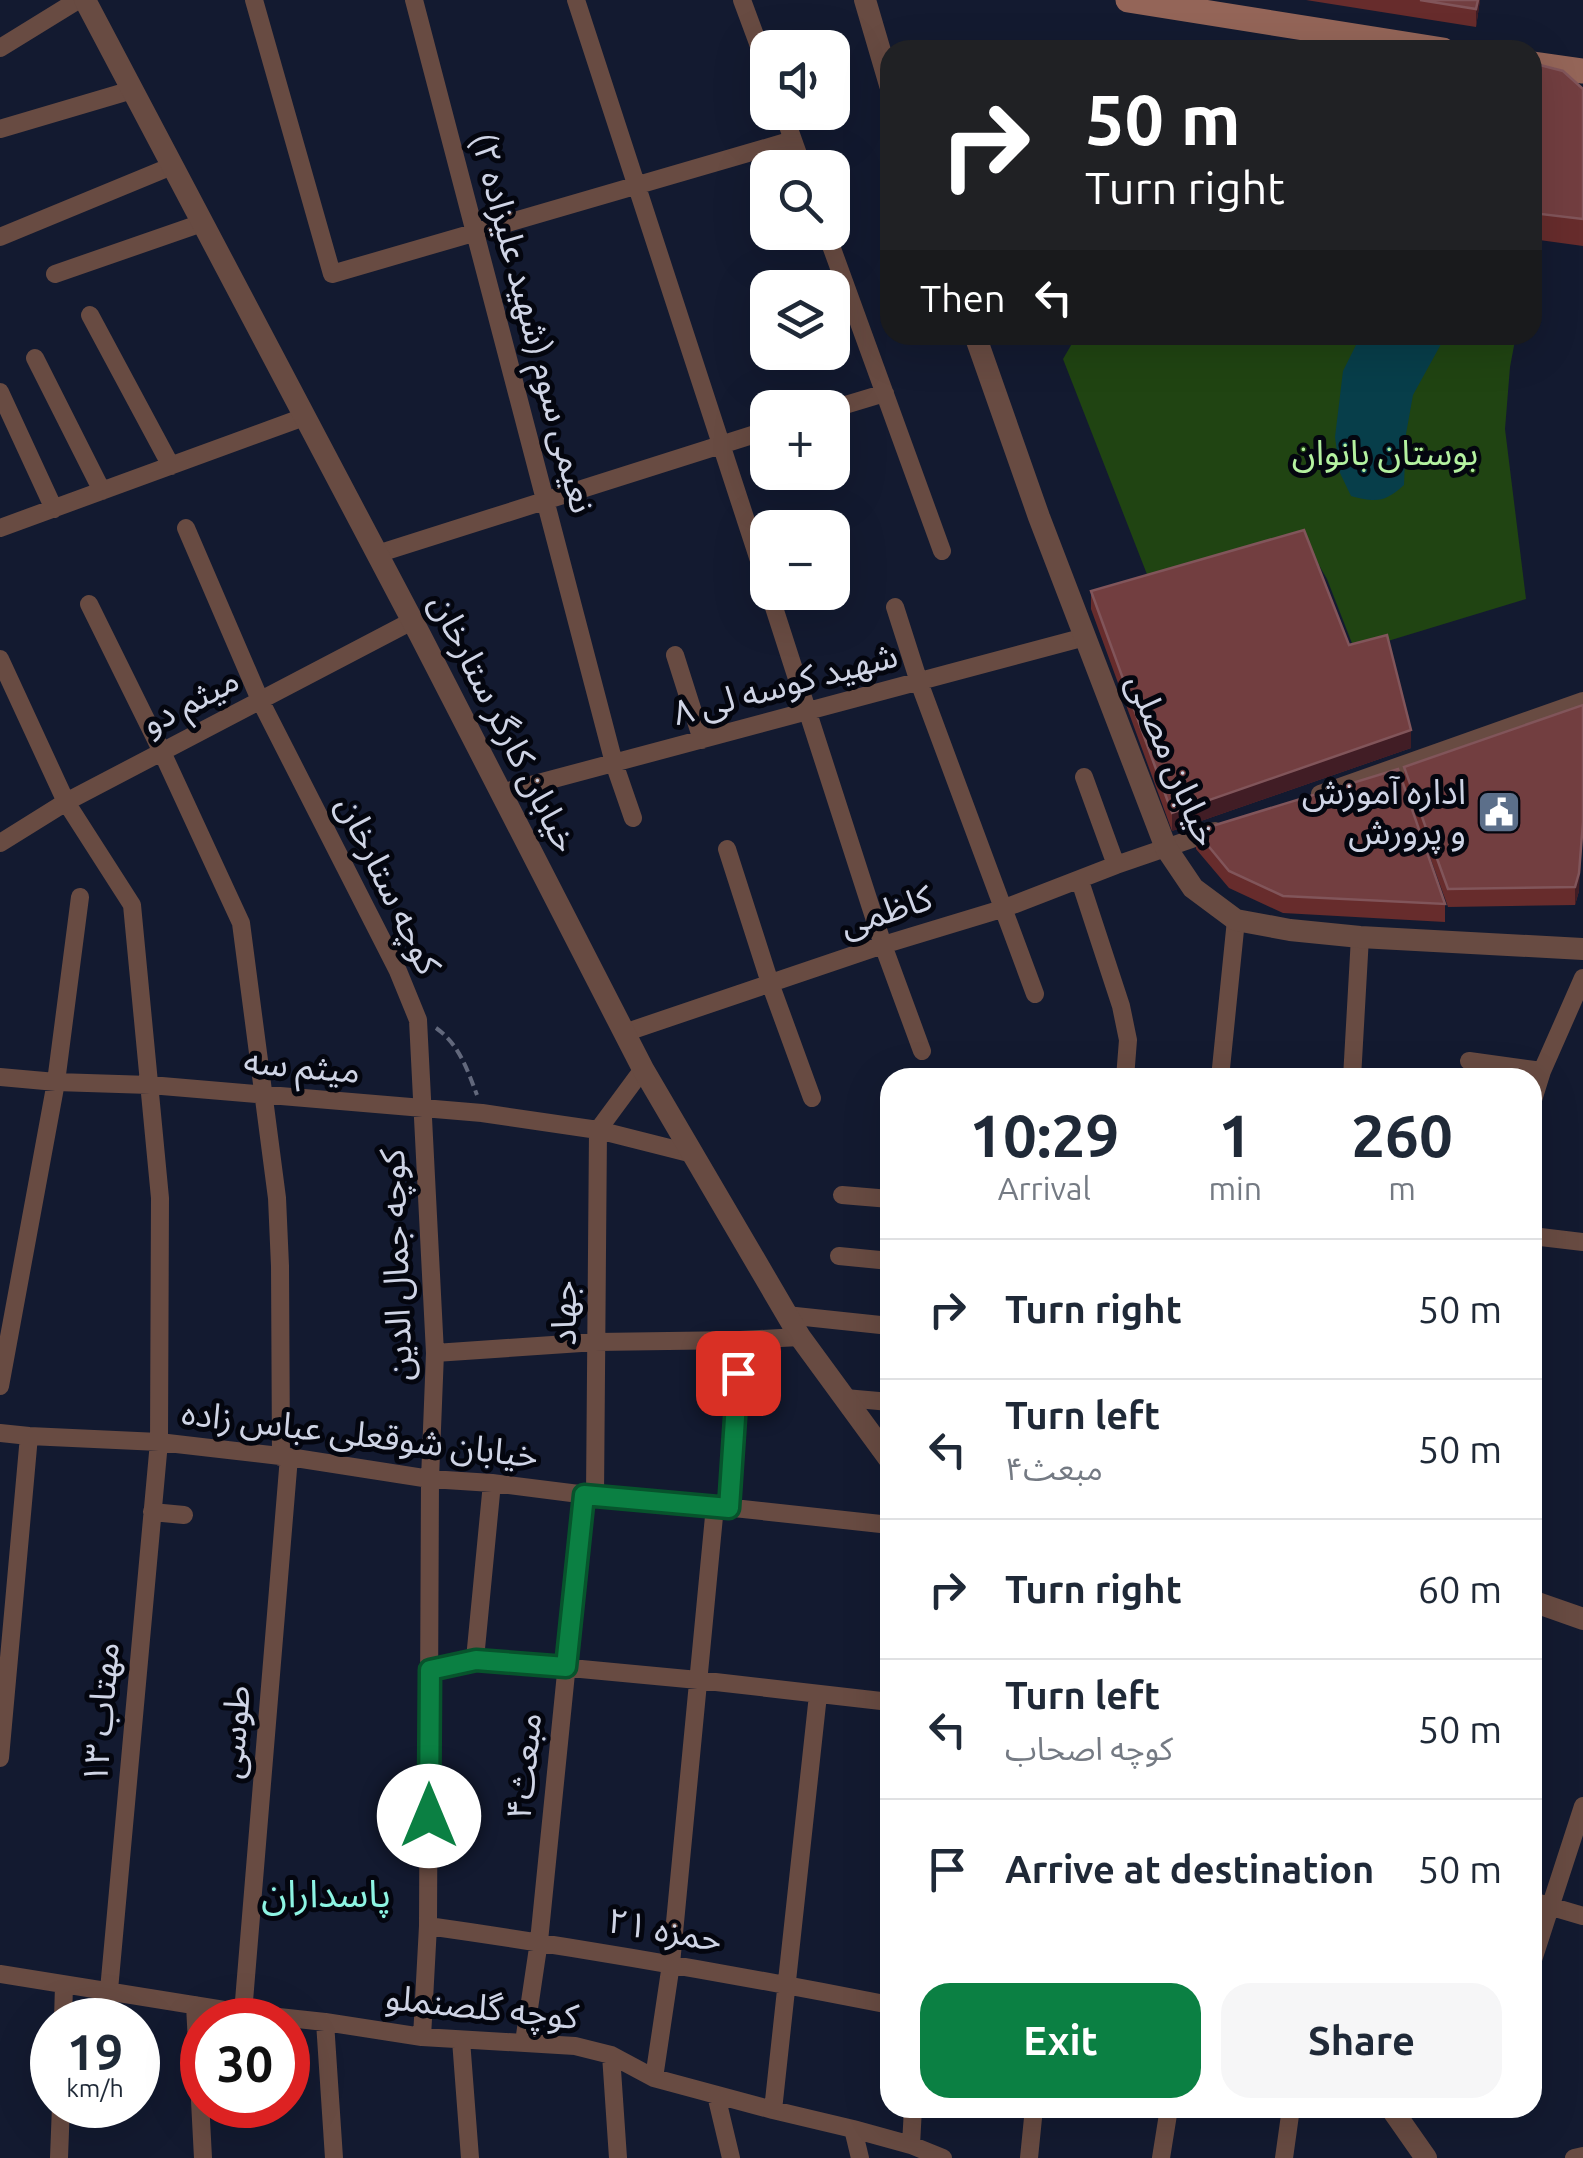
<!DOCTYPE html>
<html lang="en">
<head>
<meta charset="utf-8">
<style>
  body { margin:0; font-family:Ubuntu,"Noto Sans Arabic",sans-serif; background:#f6f6f7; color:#1f2937; height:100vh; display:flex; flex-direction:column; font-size:38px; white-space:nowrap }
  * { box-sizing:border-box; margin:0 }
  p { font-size:32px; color:#747a83 }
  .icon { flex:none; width:55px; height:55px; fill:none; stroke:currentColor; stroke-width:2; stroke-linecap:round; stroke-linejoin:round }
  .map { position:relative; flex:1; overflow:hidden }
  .details { position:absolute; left:880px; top:1068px; width:662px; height:1050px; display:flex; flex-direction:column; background:#fff; border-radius:30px; box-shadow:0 10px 40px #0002 }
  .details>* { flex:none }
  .banner { position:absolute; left:880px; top:40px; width:662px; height:305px; border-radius:30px; box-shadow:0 10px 40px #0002; background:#202124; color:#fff; overflow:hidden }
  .fabs { position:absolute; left:750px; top:30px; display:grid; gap:20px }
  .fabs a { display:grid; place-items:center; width:100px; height:100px; border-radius:20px; background:#fff; box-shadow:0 10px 40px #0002; font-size:50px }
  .speed { position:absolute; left:30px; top:1998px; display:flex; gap:20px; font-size:50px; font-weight:700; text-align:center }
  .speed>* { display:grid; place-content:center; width:130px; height:130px; border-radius:50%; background:#fff; box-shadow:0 10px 40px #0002; line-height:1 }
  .speed small { font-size:25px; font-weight:400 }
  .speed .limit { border:15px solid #d22; background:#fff; color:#111 }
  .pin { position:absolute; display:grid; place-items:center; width:85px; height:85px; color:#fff; margin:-42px; border-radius:20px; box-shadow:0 5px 15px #0006 }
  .me { position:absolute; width:110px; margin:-55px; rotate:0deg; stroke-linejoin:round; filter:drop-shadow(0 0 8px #0008) }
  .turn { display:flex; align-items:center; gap:35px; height:210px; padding:0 40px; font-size:45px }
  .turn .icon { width:130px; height:130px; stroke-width:2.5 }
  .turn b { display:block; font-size:70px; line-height:85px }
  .then { display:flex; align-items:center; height:95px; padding:0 40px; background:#0003; gap:20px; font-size:38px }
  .eta { display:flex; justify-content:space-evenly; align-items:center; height:170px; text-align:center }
  .eta b { font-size:60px; font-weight:600; line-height:70px }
  .primary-button { display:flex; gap:20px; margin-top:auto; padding:20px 40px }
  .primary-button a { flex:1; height:115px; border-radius:30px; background:#0b8043; color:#fff; font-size:40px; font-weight:600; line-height:115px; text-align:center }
  .primary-button a+a { background:#f6f6f7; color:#1f2937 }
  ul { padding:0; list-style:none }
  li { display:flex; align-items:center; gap:30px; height:140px; padding:0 40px; border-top:2px solid #e0e1e3 }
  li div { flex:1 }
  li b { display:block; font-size:38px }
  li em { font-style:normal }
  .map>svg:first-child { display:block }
</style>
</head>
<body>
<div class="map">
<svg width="1583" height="2158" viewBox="0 0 1583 2158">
  <rect width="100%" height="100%" fill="#131a30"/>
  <path fill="#204412" d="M1077 335 1120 337 1121 335H1516L1510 367 1505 429 1526 599 1355 651 1327 579 1305 541 1150 582 1063 359Z"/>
  <path fill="#073e4a" d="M1361 335H1446L1413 395 1406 434 1404 485C1385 502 1377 503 1351 496L1340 473 1335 437 1343 371Z"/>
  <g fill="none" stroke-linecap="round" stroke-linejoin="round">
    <path stroke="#62687c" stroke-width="4" stroke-dasharray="10 5" stroke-linecap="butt" d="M436 1028C459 1044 467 1069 477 1095"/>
    <path stroke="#684b42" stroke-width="18" d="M254 0 332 274 793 140
      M414 0 614 763 633 818
      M576 0 768 588
      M742 0 768 70
      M0 48 78 0
      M783 112 803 168
      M0 129 132 90
      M826 232 942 551
      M0 237 172 166
      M55 274 202 223
      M90 315 171 466
      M35 358 102 491
      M0 392 54 509
      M832 409 885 393
      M0 528 304 417
      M186 528 260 700 398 971 418 1020 435 1353 430 1479 428 1926 422 2037
      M377 554 768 430
      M769 592 883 945 922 1051
      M89 604 162 752 241 923 277 1198 280 1266 281 1457
      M895 607 919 682 1035 994
      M675 655 702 740
      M0 659 66 802 132 905 160 1198 159 1442 109 1990
      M1084 777 1116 865
      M501 793 1085 637
      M1320 794 1583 701
      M0 843 66 802 412 621
      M727 849 770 983 812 1098
      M1080 881 1121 1006 1128 1040 1125 1078
      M624 1033 883 945 1005 908 1116 865 1215 831
      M1469 1061 1542 1071
      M0 1077 56 1082 150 1085 482 1113 598 1130 693 1154
      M1220 1078 1236 920
      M1352 1078 1360 937
      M1532 1103 1542 1071 1583 978
      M598 1130 643 1069
      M842 1195 890 1199
      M1532 1236 1583 1242
      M839 1256 890 1261
      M786 1315 890 1326
      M435 1353 596 1342 740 1340
      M0 1386 56 1082 80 897
      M845 1398 890 1402
      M0 1433 29 1436 159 1442 289 1457 430 1479 492 1483 595 1496 715 1506 890 1525
      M595 1496 598 1130
      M729 1507 740 1340 800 1337
      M152 1512 184 1515
      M475 1659 492 1483
      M430 1669 475 1659 698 1680 890 1702
      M0 1758 29 1436
      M1532 1901 1583 1916
      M428 1926C583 1948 737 1975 890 2005
      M1532 1963 1583 1806
      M0 1974 243 2013 325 2022 422 2037 575 2046 611 2055 654 2078 773 2110 853 2129 911 2145 943 2158
      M195 2005 203 2158
      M243 2013 289 1457
      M63 2020 64 1985
      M325 2022 334 2158
      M461 2040 470 2158
      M524 2042 539 1941 584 1495
      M611 2055 618 2158
      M654 2078 671 1964 715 1506
      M716 2095 731 2158
      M773 2110 818 1695
      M853 2129 860 2158
      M911 2145 913 2108
      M59 2158 61 2105
      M1029 2158 1034 2108
      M1161 2158 1169 2108
      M1284 2158 1291 2108
      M1574 2158 1583 2156"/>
    <path stroke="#684b42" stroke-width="22" d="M85 0 420 635 643 1069 800 1337 890 1460
      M865 0 890 85
      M975 335 1039 517 1166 848 1193 888 1236 920 1290 930 1360 937 1583 949
      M1532 1601 1583 1619
      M1391 2108 1426 2158"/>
    <path stroke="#946558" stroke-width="25" d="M1128 0 1443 50
      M1532 64 1583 71"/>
  </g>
  <path fill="#672c2c" d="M1306 0H1480L1476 27Z
    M1532 63 1583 89V246L1532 239Z
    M1091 591 1349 645 1411 748 1172 831 1091 609Z
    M1404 767 1579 891 1575 905 1448 907 1404 785Z
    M1196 831 1445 904V922L1283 913 1229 888 1196 849Z"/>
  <path fill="#411d25" d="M1478 0H1480L1476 27V9Z
    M1411 730V748L1172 831V813Z
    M1583 822 1579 891 1575 905V887Z"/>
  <path fill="#723e40" stroke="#81555a" stroke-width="2.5" d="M1420 0H1478L1476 9Z
    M1532 63 1563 71 1583 89V219L1532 213Z
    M1304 530 1349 645 1387 635 1411 730 1172 813 1091 591Z
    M1583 705V822L1579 873 1575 887 1448 889 1404 767Z
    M1398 769 1445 904 1283 896 1229 871 1196 831Z"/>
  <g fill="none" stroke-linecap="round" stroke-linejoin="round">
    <g stroke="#07532c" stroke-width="25">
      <path id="route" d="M429 1816 430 1670 476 1660 566 1667 584 1495 729 1508 738 1373"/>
    </g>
    <use href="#route" stroke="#0b8043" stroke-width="18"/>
  </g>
  <defs>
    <g id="civic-square" transform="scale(2.25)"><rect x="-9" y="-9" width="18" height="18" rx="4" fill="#5c6f8a" stroke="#04060f"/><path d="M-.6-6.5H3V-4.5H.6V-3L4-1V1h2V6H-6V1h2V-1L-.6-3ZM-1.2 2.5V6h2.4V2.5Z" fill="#fff"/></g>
  </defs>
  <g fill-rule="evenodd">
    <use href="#civic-square" x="1499" y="812"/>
  </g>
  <g text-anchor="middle" stroke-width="10" stroke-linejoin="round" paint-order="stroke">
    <g font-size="35" fill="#cfd4e5" stroke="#04060f">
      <text transform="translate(533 323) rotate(75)" y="12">نعیمی سوم (شهید علیزاده ۲)</text>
      <text transform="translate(785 684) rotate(-15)" y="12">شهید کوسه لی ۸</text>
      <text transform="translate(190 701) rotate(-28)" y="12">میثم دو</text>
      <text transform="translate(504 723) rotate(63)" y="12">خیابان کارگر ستارخان</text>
      <text transform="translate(1173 760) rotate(67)" y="12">خیابان مصلی</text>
      <text transform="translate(389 885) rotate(64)" y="12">کوچه ستارخان</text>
      <text transform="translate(886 911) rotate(-18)" y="12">کاظمی</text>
      <text transform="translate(302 1066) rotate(5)" y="12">میثم سه</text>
      <text transform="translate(396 1265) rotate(-92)" y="12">کوچه جمال الدین</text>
      <text transform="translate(564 1313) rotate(-90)" y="12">جهاد</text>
      <text transform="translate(360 1434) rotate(7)" y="12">خیابان شوقعلی عباس زاده</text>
      <text transform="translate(101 1713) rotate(-85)" y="12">مهتاب ۱۳</text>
      <text transform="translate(234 1732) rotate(-85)" y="12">طوسی</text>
      <text transform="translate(524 1766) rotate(-84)" y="12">مبعث۴</text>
      <text transform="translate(665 1930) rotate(10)" y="12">حمزه ۲۱</text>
      <text transform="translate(482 2007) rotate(6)" y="12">کوچه گلصنملو</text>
    </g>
    <g font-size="35" fill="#b4f1a0" stroke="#04060f">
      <text x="1385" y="465">بوستان بانوان</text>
    </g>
    <g font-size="35" fill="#cfd4e5" stroke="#04060f" text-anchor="end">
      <text x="1466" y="804">اداره آموزش<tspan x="1466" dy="40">و پرورش</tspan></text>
    </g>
    <g font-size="38" fill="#8df4e3" stroke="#04060f">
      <text x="326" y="1907">پاسداران</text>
    </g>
  </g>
</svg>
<div class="fabs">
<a><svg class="icon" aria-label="sound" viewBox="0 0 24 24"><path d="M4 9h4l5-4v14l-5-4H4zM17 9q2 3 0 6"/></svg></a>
<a><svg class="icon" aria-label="search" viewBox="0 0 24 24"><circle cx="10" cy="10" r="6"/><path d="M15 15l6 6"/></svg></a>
<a><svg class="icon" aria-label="layers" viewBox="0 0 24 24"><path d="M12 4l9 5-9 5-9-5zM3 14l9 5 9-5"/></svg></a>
<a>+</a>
<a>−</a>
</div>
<div class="speed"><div>19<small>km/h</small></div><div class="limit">30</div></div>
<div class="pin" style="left:738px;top:1373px;background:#d93025"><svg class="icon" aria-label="arrive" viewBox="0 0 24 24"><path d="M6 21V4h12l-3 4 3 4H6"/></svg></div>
<svg class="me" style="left:429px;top:1816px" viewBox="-20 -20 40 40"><circle r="19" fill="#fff"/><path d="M0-13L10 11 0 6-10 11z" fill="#0b8043"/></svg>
<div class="banner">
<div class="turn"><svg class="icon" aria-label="right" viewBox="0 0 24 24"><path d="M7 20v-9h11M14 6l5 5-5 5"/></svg><div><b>50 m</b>Turn right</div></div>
<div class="then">Then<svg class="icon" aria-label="left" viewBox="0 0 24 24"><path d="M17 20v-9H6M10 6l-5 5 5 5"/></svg></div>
</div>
<section class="details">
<div class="eta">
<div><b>10:29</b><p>Arrival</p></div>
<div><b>1</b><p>min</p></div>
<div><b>260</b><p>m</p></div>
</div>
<ul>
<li><svg class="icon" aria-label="right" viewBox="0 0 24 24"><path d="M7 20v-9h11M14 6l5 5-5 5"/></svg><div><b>Turn right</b></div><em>50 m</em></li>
<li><svg class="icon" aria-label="left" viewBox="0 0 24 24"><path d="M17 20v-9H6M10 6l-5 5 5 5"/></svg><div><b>Turn left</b><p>مبعث۴</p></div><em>50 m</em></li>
<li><svg class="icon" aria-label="right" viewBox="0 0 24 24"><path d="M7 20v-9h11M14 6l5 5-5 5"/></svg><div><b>Turn right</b></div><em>60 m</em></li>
<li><svg class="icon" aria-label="left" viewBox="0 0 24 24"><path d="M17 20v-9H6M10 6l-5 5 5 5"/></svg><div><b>Turn left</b><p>کوچه اصحاب</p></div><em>50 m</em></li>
<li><svg class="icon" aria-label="arrive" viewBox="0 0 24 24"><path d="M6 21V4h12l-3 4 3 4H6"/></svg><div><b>Arrive at destination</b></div><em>50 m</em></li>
</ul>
<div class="primary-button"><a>Exit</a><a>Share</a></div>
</section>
</div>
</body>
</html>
